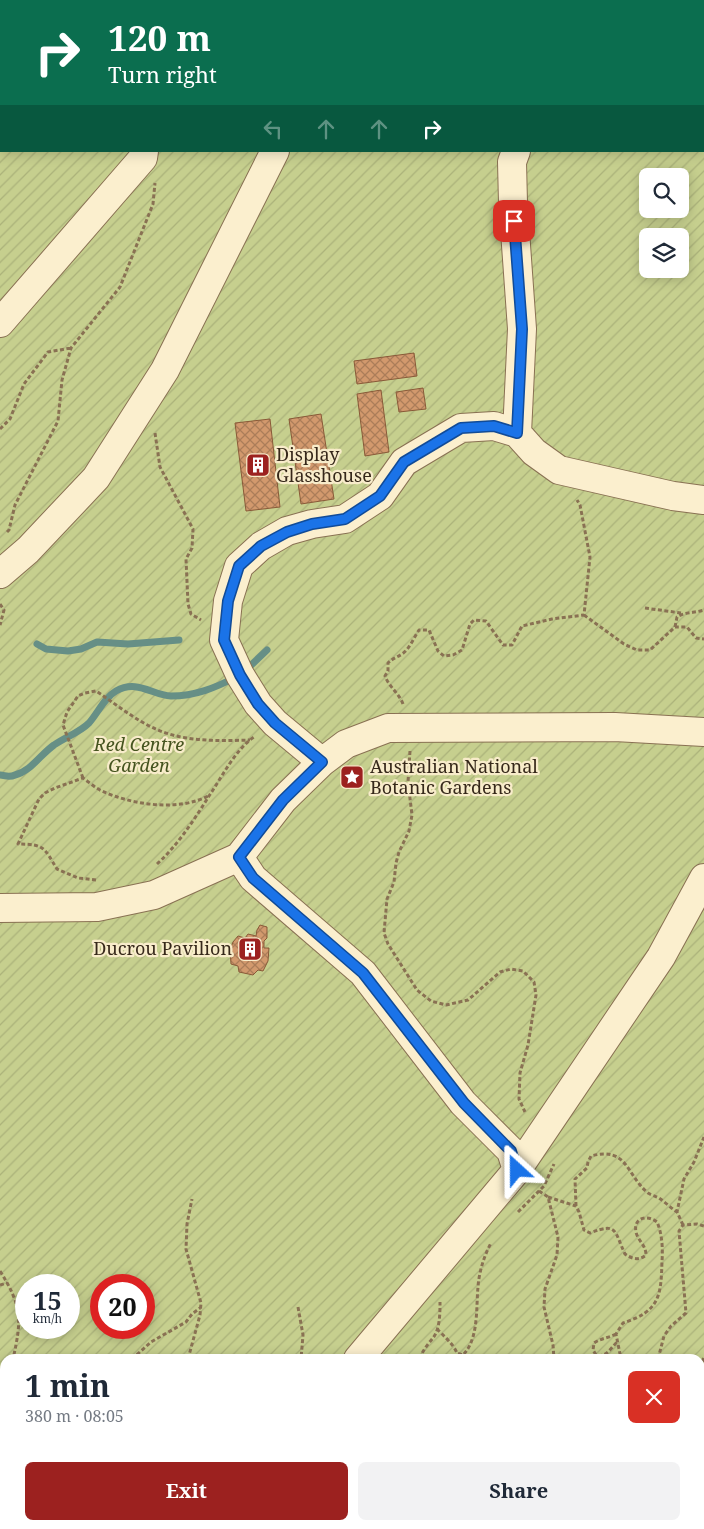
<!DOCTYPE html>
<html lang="en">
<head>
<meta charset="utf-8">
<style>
  body { margin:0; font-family:"Noto Serif",serif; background:#f2f2f3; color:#1f2937; height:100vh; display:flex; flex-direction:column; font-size:19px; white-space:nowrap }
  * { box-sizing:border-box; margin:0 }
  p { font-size:16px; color:#747a83 }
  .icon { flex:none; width:28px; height:28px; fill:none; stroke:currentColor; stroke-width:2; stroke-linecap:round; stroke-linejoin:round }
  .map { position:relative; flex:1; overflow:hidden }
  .drawer { position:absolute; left:0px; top:1354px; width:705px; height:176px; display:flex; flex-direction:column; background:#fff; border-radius:15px 15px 0 0; box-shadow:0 2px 12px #0003 }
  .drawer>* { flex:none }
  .hud { position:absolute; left:0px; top:0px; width:705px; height:152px; box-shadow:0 2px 12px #0003; background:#0b6e4f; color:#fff; overflow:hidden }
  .tools { position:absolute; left:639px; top:168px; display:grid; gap:10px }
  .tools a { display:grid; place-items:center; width:50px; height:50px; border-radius:8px; background:#fff; box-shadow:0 2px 12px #0003; font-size:25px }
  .speed { position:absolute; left:15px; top:1274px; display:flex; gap:10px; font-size:25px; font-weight:700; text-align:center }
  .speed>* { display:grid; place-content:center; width:65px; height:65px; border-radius:50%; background:#fff; box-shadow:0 2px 12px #0003; line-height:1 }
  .speed small { font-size:12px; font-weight:400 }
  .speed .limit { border:8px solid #d22; background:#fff; color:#111 }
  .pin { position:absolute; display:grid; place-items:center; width:42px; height:42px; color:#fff; margin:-21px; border-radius:10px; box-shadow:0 2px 8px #0006 }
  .me { position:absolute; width:55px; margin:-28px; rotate:336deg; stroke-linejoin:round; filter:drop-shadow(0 0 4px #0008) }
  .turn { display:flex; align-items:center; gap:18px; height:105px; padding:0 25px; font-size:22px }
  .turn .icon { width:65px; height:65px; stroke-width:2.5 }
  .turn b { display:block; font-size:35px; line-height:42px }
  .lanes { display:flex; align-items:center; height:48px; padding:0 25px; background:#0003; justify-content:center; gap:25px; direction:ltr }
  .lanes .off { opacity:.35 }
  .round { display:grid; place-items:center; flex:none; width:52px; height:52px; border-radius:8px; background:#f2f2f3 }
  .head { display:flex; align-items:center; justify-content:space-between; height:85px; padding:0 25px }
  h1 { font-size:30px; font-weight:700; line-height:38px }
  .action { display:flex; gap:10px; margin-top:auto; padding:10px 25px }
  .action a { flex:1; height:58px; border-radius:8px; background:#9c211f; color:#fff; font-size:20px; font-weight:700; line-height:58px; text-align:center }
  .action a+a { background:#f2f2f3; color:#1f2937 }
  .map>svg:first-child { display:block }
</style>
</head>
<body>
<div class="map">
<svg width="704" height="1529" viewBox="0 0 704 1529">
  <defs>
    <pattern id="garden-furrows" width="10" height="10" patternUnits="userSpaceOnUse" patternTransform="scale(1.25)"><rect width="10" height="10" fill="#c6cf8e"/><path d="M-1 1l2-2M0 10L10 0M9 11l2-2" fill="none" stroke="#abb27a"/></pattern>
    <pattern id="building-cross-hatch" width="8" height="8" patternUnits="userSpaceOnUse" patternTransform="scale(1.25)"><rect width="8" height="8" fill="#d2996d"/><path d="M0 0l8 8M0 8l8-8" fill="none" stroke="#ab7d59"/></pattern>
  </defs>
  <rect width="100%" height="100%" fill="#f1e2ba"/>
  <path fill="url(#garden-furrows)" fill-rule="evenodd" d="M0 0H704V1529H0ZM1 1H704V151H1ZM648 176H680V209H648ZM648 236H680V269H648ZM26 1285H69V1328H26ZM101 1285H144V1328H101ZM5 1359H700V1525H5Z"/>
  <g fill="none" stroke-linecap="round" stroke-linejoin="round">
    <path stroke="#668f86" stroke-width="7" d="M37 644 46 649 68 651 81 649 97 642 128 644 179 640
      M245 671 267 650
      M0 775C4 776 11 777 15 775 31 771 41 754 54 745 65 737 79 733 89 723 98 713 104 698 116 691 137 679 152 695 171 696 195 696 215 688 236 677"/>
  </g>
  <path fill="url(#building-cross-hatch)" stroke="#895a38" d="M414 353 417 376 357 384 354 361Z
    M423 388 426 409 399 412 396 392Z
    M381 390 389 452 365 456 357 394Z
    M321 414 334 499 301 504 289 419Z
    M270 419 280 507 246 511 235 423Z
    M260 925 267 927V938L264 941V948H269L268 961 263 971 258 970 253 975 239 972 238 966 231 964 230 950 233 942 238 936 245 938 248 934 256 936 257 930Z"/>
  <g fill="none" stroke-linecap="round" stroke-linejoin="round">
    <g stroke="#897153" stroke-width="30">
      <path id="minor" d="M612 0 613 1
        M182 1V0
        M338 1 339 0
        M516 151 512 162 513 203 522 329 517 433 534 452 559 470 673 496 704 500
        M0 323 143 158 144 151
        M0 574 28 550 96 478 165 370 275 151
        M322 762 275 723 258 704 240 675 224 640 228 601 239 566 261 546 287 531 312 524 345 519 380 496 404 462 461 428 494 426 517 433
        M239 857 253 878 363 973 463 1103 511 1151 517 1170
        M0 908 97 907 154 895 239 857 283 800 322 762 346 744 388 728 615 727 704 732
        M358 1359 517 1170 661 957 704 878
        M700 1418 704 1409
        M259 1529 260 1525
        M664 1529V1525"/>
    </g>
    <path stroke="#897153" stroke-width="3" stroke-dasharray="4 2.5" stroke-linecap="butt" d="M0 429 10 419 24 384 48 352 71 348
      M155 433 160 467 193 529 192 548 186 559 188 604 191 614 201 620
      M7 532 9 530 15 505 58 421 62 380 71 348 120 287 153 204 155 183
      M0 604 4 610 0 625
      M645 608 681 613
      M584 615 624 644 637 650H650L675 627H687L696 638 704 639
      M675 627 677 617C684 612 695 613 704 610
      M403 704C399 693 389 687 385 676L388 671V663C393 658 396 658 402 654 409 650 414 637 419 630H429L438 651 444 656 453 655 462 650 470 624 474 620 486 621 503 645H512L522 626 552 619 584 615 590 557 580 505 577 500
      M410 751 408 782 412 815 409 831 399 852 396 863 394 882 387 899 384 933 388 944 417 990 431 1001 446 1005 468 1000 500 972 511 969 523 971 534 982 536 995 528 1045 520 1073 519 1099 525 1112
      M83 778 63 725 67 712 78 696 85 693 96 691C116 704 136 721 158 730 186 742 220 741 250 740
      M157 864C178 845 194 820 209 796 222 777 235 750 254 737
      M96 880 78 878 57 869C44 848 45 844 18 844L39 799 45 793 55 788 83 778C89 782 95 788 102 791 132 805 180 812 210 795
      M539 1191 548 1197 558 1237 557 1255 545 1289 544 1307 553 1345 554 1359
      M548 1197 576 1206 579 1212 584 1230 590 1233C618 1222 614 1231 625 1254 632 1259 639 1261 646 1255 646 1245 638 1241 636 1232 633 1218 647 1214 657 1222 662 1233 663 1249 662 1261 661 1296 660 1311 623 1323L616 1334 621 1359
      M576 1206 575 1179 587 1168 588 1162 591 1156C628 1146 626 1175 648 1193 651 1195 655 1196 659 1198 665 1202 671 1208 677 1212
      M518 1212 544 1186 554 1164
      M683 1225 677 1212 684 1179 694 1162 704 1137
      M0 1271C22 1306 22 1319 13 1359
      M0 1285 7 1283
      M298 1307 303 1335 301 1359
      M437 1329C443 1335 454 1345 457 1353L463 1355C479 1339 476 1307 478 1287 479 1272 484 1256 491 1243
      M616 1334C609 1338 601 1338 594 1343L593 1350 596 1355C606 1358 610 1349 617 1342
      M132 1359 151 1342 186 1322 192 1314 200 1308
      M188 1359 200 1315 201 1303 186 1249 187 1224 192 1199
      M420 1359C422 1351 428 1344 433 1338 440 1329 440 1313 440 1302
      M460 1359 463 1355 467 1359
      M658 1359 664 1336 671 1326 686 1313 679 1231 683 1225 697 1224 704 1226
      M700 1368 704 1357
      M0 1398 5 1385
      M459 1525 466 1529
      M63 1529 66 1525
      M129 1529 133 1525
      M220 1529 221 1525
      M374 1529 376 1525
      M496 1529 497 1525
      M578 1529V1525"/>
    <use href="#minor" stroke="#fbefce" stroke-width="28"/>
  </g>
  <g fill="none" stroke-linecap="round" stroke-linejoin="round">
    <g stroke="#114b97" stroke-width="12">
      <path id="route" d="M514 221 522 329 517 433 494 426 461 428 404 462 380 496 345 519 312 524 287 532 261 546 239 566 228 601 224 640 240 675 258 704 275 723 322 762 283 800 239 857 253 878 363 973 464 1103 511 1151 517 1170"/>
    </g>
    <use href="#route" stroke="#1a73e8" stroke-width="9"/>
  </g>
  <defs>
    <g id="building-square" transform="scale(1.25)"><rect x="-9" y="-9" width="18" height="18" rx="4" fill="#9c211f" stroke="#f8ecca"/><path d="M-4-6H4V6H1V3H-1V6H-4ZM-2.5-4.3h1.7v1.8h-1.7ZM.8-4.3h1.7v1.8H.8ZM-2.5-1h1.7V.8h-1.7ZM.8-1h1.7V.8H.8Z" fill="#fff"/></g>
    <g id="sight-square" transform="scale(1.25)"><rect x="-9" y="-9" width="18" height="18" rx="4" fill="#9c211f" stroke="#f8ecca"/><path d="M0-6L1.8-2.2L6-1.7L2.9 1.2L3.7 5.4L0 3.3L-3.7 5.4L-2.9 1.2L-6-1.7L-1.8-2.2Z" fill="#fff"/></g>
  </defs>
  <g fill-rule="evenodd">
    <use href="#building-square" x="258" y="465"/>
    <use href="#sight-square" x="352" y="777"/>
    <use href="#building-square" x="250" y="949"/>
  </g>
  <g text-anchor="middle" stroke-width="4.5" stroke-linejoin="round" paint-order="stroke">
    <g font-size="18" fill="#36281a" stroke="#f8ecca" text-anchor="start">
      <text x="276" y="461">Display<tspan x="276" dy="21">Glasshouse</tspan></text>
      <text x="370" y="773">Australian National<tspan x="370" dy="21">Botanic Gardens</tspan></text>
      <text x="232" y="955" text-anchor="end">Ducrou Pavilion</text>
    </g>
    <g font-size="18" font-style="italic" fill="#46541f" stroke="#f8ecca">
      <text x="139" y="751">Red Centre<tspan x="139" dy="21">Garden</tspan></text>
    </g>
  </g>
</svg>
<div class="tools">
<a><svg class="icon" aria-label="search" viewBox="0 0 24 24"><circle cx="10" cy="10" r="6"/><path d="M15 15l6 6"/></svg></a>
<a><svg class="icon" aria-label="layers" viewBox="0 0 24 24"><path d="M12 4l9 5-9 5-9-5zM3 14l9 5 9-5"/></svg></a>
</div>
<div class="speed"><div>15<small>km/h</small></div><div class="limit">20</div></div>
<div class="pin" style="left:514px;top:221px;background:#d93025"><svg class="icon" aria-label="arrive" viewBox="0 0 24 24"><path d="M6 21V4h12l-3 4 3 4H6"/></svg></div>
<svg class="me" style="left:517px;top:1170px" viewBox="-20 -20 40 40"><path d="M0-17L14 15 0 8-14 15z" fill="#1a73e8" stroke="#fff" stroke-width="4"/></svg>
<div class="hud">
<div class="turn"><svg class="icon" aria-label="right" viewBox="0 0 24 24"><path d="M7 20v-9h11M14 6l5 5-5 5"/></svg><div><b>120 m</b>Turn right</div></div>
<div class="lanes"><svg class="icon off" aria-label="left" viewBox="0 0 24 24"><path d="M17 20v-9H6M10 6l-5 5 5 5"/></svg><svg class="icon off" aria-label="ahead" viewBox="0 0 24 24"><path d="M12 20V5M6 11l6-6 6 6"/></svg><svg class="icon off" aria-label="ahead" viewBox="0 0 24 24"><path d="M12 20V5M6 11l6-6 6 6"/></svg><svg class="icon" aria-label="right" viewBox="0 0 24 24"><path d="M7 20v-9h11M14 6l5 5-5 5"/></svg></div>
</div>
<section class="drawer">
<div class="head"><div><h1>1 min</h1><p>380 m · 08:05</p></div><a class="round" style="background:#d93025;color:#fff"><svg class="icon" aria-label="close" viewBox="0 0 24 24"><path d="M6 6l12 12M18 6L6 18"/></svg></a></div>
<div class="action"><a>Exit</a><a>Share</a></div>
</section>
</div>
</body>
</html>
